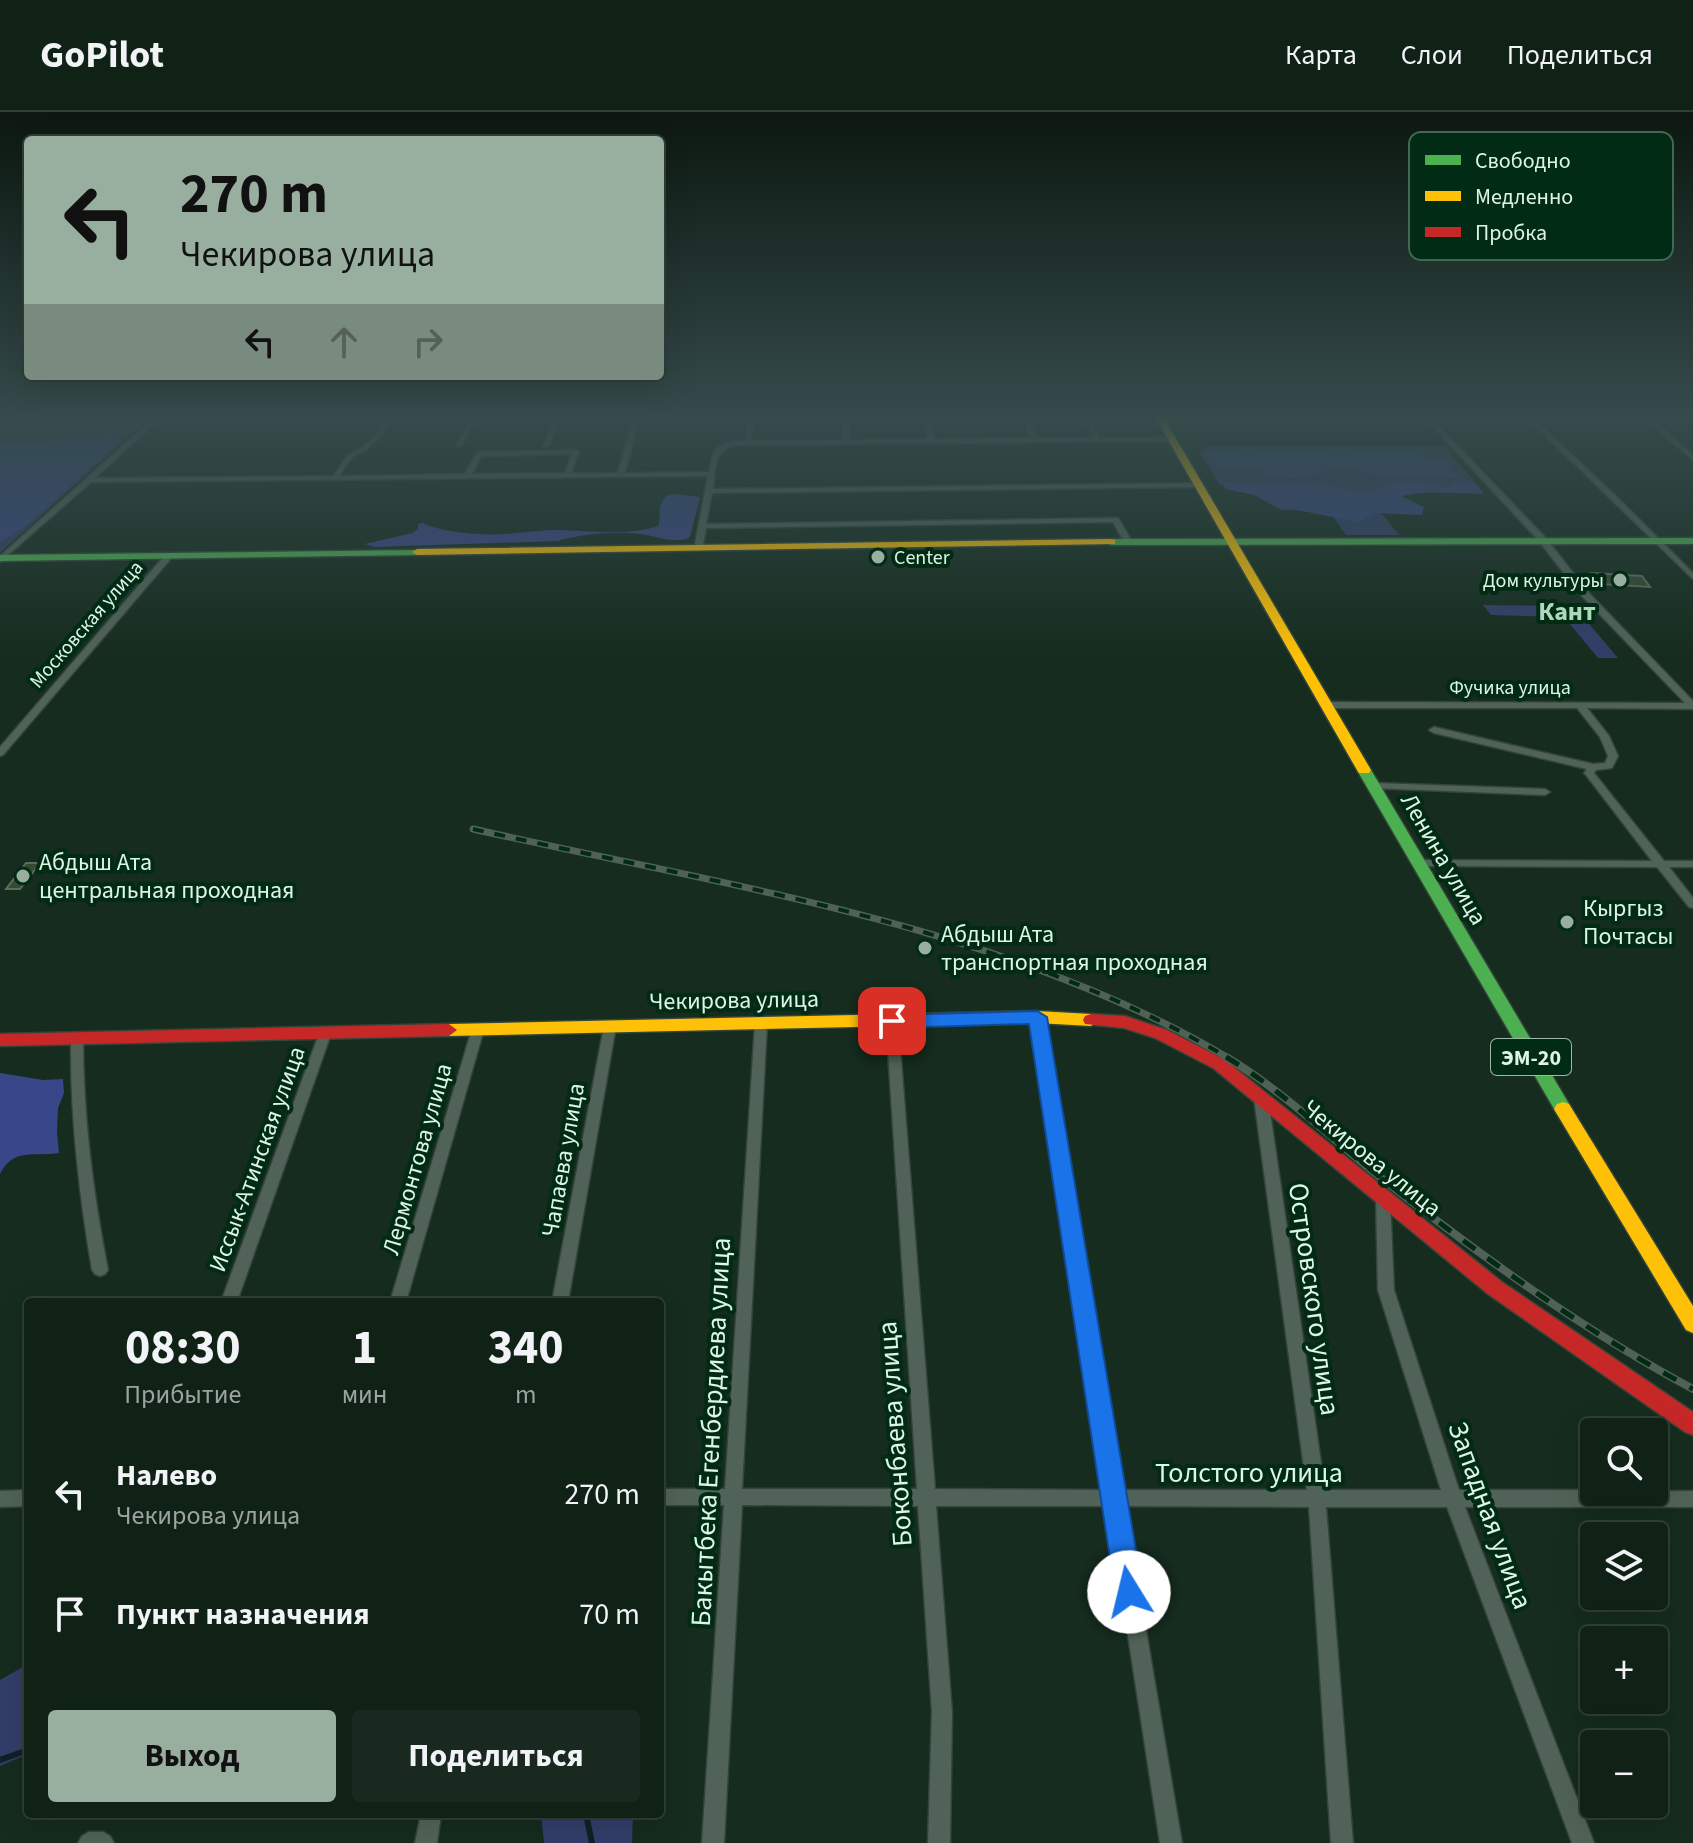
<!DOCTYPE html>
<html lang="ru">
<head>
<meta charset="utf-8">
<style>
  body { margin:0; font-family:"Source Sans 3",sans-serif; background:#19291f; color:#f1f3f6; height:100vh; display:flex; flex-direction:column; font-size:30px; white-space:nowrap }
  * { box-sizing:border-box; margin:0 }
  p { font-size:26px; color:#9ca3a1 }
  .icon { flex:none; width:44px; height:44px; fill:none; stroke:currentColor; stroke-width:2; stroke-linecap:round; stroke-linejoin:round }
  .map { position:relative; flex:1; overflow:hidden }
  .details { position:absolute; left:24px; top:1186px; width:640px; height:520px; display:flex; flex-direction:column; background:#102116; border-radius:8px; box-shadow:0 8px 32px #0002,0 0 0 2px #303e35 }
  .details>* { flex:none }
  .hud { position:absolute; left:24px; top:24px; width:640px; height:244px; border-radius:8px; box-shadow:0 8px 32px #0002,0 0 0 2px #303e35; background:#98ae9f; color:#111; overflow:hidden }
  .fabs { position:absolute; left:1580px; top:1306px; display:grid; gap:16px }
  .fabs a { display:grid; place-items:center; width:88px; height:88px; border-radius:8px; background:#102116; box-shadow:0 8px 32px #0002,0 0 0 2px #303e35; font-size:40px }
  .pin { position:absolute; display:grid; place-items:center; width:68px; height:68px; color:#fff; margin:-34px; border-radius:16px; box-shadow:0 4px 12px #0006 }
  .me { position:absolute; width:88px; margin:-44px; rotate:351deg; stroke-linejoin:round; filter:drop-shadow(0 0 6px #0008) }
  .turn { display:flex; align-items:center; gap:28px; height:168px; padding:0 24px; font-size:36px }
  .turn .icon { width:104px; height:104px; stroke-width:2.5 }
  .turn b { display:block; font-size:56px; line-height:68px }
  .lanes { display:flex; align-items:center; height:76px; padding:0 24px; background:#0003; justify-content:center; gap:40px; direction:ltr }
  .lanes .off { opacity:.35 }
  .eta { display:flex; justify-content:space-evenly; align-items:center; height:136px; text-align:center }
  .eta b { font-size:48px; font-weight:700; line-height:56px }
  .button { display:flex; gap:16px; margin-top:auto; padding:16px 24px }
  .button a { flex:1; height:92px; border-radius:8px; background:#98ae9f; color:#111; font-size:32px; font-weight:700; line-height:92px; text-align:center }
  .button a+a { background:#19291f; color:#f1f3f6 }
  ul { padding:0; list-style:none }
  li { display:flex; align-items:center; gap:24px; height:120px; padding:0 24px }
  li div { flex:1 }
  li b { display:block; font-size:30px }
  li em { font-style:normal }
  header { display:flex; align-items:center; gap:48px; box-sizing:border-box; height:112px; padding:0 40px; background:#102116; border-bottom:2px solid #303e35 }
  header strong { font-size:38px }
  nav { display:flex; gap:44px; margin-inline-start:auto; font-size:28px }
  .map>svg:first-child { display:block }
</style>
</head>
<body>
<header>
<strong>GoPilot</strong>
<nav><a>Карта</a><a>Слои</a><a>Поделиться</a></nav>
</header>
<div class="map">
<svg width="1693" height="1731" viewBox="0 0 1693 1731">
  <rect width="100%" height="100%" fill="#152c1e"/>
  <path fill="#323e69" d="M0 303H151L0 441Z
    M1208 334H1444L1484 381H1407L1378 397 1399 423H1346L1329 399 1280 398 1243 373H1220L1200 341Z
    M1483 493 1574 494 1618 546H1598L1564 505 1491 503Z
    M28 1552V1642L0 1654V1568Z
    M541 1702H633L632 1731H544Z"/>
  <path fill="#394689" d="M107 327 121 328 25 414 0 430V332Z
    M1248 338 1335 342 1418 340 1430 347 1446 349 1452 361 1458 365 1382 366 1359 358 1335 356 1298 366 1261 367 1256 366 1264 363 1266 358 1215 356 1207 348 1204 340Z
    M1385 369H1421L1448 376 1452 370H1475L1483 382 1427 380 1401 384 1424 395 1422 403 1376 401 1358 410 1272 393 1254 383 1226 377 1222 371C1253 371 1285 369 1317 371 1340 372 1361 387 1385 374Z
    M675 382 700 385 690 425C678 433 655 424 641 422 614 419 584 421 558 429L375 435 365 432 412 421 418 417V412L423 411C436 418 461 421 477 422 502 424 528 419 553 418 582 418 633 425 659 413L660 394 666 384Z
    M0 961 43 968 63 967 64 981 58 996 57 1020 59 1041C36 1045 13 1035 0 1062Z"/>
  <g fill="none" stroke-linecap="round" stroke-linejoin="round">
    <path stroke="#0e2124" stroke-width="6" d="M0 1648 28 1638
      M586 1702 592 1731"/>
  </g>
  <path fill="#364931" stroke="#5c6b5d" stroke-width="2" d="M1592 461 1642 464 1650 475 1599 472Z
    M26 751H40L20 777H6Z"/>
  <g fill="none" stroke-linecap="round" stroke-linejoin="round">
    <g stroke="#334539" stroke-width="3">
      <path id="street" d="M157 303H164L95 366 333 364 348 343 363 335 376 323 389 303H395L380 325 367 337 352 345 339 364 465 362 476 342 479 340 576 338 579 340 571 361H618L634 303H640L625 361 709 360C714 334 717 329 745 329L749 303H755L751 329 843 328V303H849V328L928 327 924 303H930L935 327 1030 326 1022 303H1028L1037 326H1093L1084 303H1090L1099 326 1173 325 1176 327 1173 329 735 333C713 338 716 357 713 377L1200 371 1203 373 1200 375 712 381 706 412 1115 406H1118L1133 431 1126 433 1113 410 706 416 702 437 698 439 694 437 708 364 91 370 0 450V444ZM572 342 565 361 472 362 481 344Z
        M473 303H479L461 334H457Z
        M556 303H562L548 334 543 335Z
        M1422 303H1428L1545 425 1587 479 1693 589V597L1587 596 1609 624 1618 644 1612 656 1596 658 1594 661 1664 749H1693V755H1669L1693 786V796L1689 795 1657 755 1419 754 1414 751 1419 748 1652 749 1586 663 1584 661 1587 657 1434 621 1429 618 1434 615 1593 652 1605 651 1608 644 1600 625 1577 596H1328L1323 593 1328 590 1685 591 1581 483 1539 429Z
        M1524 303H1530L1616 384 1693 461V467Z
        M1641 303H1648L1693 343V348Z
        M166 442 173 444 3 643 0 644V635Z
        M1375 671 1545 677 1550 680 1545 683 1371 676 1370 674Z
        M1037 901 1043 905 1122 1378H1307L1254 986 1256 983H1266L1268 986 1325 1378H1441L1378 1178 1376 1086 1378 1082 1383 1080 1388 1082 1390 1086 1394 1178 1459 1378H1594V1380L1693 1379V1395H1465L1594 1731H1572L1447 1395H1326L1353 1731H1331L1309 1395 1125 1394 1182 1731H1160L1108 1394H936L952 1600 950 1731H928L932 1600 918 1394 742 1393 724 1731H702L724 1393H660V1377H725L755 912 761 908 767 912 742 1377H917L886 909 892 905 898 909 935 1377 1105 1378 1031 905Z
        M610 910 616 914 568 1190H552L604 914Z
        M478 913 484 917 406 1190H390L472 917Z
        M326 915 332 919 237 1190H221L320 919Z
        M77 922 83 926C83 1005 93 1081 108 1158L105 1162 100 1164 95 1162 92 1158C79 1081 70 1005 71 926Z
        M28 1378V1394L0 1395V1379Z
        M421 1702H441L437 1731H415Z
        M89 1720H103L110 1724 114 1731H78L82 1724Z"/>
    </g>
    <g stroke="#334539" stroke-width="3">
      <path id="fast" d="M1693 426V432L1111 433 1106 430 1111 427Z
        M421 438 422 440 417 443 0 449V443Z
        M1364 654 1371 658 1569 992 1572 997 1569 1002H1557L1357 658Z"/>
    </g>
    <g stroke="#334539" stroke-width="3">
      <path id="slow" d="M1154 303H1162L1371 658 1369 661H1359L1357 658Z
        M1111 427 1115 428V432L417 443 412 440 417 437Z
        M1037 899 1091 902 1099 908 1091 914 1037 911 449 924 441 918 449 912Z
        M1563 990 1569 992 1693 1194V1221L1686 1218 1554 997 1557 992Z"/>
    </g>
    <g stroke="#334539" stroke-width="3">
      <path id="jam" d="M1091 902 1125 904 1167 918 1225 948 1502 1170 1693 1300V1323L1685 1320 1488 1182 1213 956 1155 926 1124 916 1085 912 1083 908 1085 904Z
        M449 912 457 918 449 924 0 934V922Z"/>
    </g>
    <use href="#street" fill="#516358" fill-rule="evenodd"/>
    <use href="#fast" fill="#4caf50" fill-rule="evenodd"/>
    <use href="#slow" fill="#ffc107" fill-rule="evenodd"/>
    <use href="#jam" fill="#c62828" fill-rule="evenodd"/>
    <g stroke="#506155" stroke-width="7">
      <path id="rail-far1" d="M473 717C725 774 1005 813 1230 947"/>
    </g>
    <g stroke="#506155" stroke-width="8">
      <path id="rail" d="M1226 945C1282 978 1329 1025 1380 1065 1480 1143 1581 1217 1693 1277"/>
    </g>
    <use href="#rail-far1" stroke="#012b14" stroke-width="4" stroke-dasharray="11" stroke-linecap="butt"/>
    <use href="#rail" stroke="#012b14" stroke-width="5" stroke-dasharray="15" stroke-linecap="butt"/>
  </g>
  <linearGradient id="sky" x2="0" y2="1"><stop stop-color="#0c1810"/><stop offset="0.56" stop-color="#354b4c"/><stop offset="1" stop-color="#354b4c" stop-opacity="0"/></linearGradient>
  <rect width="1693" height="545" fill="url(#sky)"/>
  <path fill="#1a73e8" stroke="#114b97" stroke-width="2" d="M1037 899 1047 905 1143 1480 1139 1490 1129 1494 1120 1490 1115 1480 1029 912 892 916 882 909 892 903Z"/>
  <g fill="#98ae9f" stroke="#012b14" stroke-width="3">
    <circle cx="878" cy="445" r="8"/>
    <circle cx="1620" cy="468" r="8"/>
    <circle cx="23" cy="764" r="8"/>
    <circle cx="1567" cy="810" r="8"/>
    <circle cx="925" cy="836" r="8"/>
  </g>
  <g text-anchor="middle" stroke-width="8" stroke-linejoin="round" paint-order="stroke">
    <g font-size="20" fill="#def4e4" stroke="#012b14" text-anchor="start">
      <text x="894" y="452">Center</text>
      <text x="1604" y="475" text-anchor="end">Дом культуры</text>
    </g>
    <g font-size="20" fill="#def4e4" stroke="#012b14">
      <text transform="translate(86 512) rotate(-49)" y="7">Московская улица</text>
      <text x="1510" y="582">Фучика улица</text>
    </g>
    <rect fill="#012b14" stroke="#9cb8a6" stroke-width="2" x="1491" y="927" width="80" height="36" rx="6"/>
    <g font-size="22" font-weight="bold" fill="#def4e4">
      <text x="1531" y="953">ЭМ-20</text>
    </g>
    <g font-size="24" fill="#def4e4" stroke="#012b14">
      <text transform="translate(1444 747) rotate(60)" y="8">Ленина улица</text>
      <text transform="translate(734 888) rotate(-1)" y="8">Чекирова улица</text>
      <text transform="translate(1372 1046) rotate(39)" y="8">Чекирова улица</text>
      <text transform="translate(257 1047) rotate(-70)" y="8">Иссык-Атинская улица</text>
      <text transform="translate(417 1047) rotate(-74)" y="8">Лермонтова улица</text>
      <text transform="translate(563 1048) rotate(-80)" y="8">Чапаева улица</text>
    </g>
    <g font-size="24" fill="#def4e4" stroke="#012b14" text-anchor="start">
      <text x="39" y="758">Абдыш Ата<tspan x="39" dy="28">центральная проходная</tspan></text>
      <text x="1583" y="804">Кыргыз<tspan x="1583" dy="28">Почтасы</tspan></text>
      <text x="941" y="830">Абдыш Ата<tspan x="941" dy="28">транспортная проходная</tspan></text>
    </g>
    <g font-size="26" font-weight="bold" fill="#add9ba" stroke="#012b14">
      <text x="1567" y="508">Кант</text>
    </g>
    <g font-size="28" fill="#def4e4" stroke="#012b14">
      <text transform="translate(1315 1187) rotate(82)" y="10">Островского улица</text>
      <text transform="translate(710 1320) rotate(-87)" y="10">Бакытбека Егенбердиева улица</text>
      <text transform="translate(894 1322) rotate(-94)" y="10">Боконбаева улица</text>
      <text x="1249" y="1370">Толстого улица</text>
      <text transform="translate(1491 1403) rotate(70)" y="10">Западная улица</text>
    </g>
  </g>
  <rect x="1409" y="20" width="264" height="128" rx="12" fill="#012b14" stroke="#436752" stroke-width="2"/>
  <rect x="1425" y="43" width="36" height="10" fill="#4caf50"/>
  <rect x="1425" y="79" width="36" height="10" fill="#ffc107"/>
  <rect x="1425" y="115" width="36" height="10" fill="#c62828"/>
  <g font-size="22" fill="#def4e4">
    <text x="1475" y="56">Свободно</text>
    <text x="1475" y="92">Медленно</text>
    <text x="1475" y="128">Пробка</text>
  </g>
</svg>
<div class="fabs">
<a><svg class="icon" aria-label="search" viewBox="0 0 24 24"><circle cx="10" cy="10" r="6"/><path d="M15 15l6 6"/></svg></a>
<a><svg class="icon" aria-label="layers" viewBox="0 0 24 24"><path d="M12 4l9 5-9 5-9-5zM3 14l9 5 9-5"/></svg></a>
<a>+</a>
<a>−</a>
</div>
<div class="pin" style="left:892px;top:909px;background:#d93025"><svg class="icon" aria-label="arrive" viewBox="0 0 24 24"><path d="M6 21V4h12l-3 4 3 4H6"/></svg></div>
<svg class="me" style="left:1129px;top:1480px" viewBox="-20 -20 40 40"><circle r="19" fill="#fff"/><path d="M0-13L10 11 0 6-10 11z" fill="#1a73e8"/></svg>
<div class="hud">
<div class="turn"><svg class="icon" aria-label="left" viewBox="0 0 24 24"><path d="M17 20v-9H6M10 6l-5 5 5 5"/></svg><div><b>270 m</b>Чекирова улица</div></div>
<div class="lanes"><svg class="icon" aria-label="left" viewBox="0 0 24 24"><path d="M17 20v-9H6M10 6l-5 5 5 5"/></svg><svg class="icon off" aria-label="ahead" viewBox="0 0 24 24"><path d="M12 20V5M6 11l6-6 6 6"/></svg><svg class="icon off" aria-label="right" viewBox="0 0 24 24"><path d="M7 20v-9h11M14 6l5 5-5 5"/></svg></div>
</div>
<section class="details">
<div class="eta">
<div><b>08:30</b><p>Прибытие</p></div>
<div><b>1</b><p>мин</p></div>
<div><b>340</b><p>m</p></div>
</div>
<ul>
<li><svg class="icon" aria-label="left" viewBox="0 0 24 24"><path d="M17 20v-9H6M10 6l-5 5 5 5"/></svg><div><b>Налево</b><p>Чекирова улица</p></div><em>270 m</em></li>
<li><svg class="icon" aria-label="arrive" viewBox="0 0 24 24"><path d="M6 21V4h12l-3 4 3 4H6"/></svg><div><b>Пункт назначения</b></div><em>70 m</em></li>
</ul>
<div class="button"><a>Выход</a><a>Поделиться</a></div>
</section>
</div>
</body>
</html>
